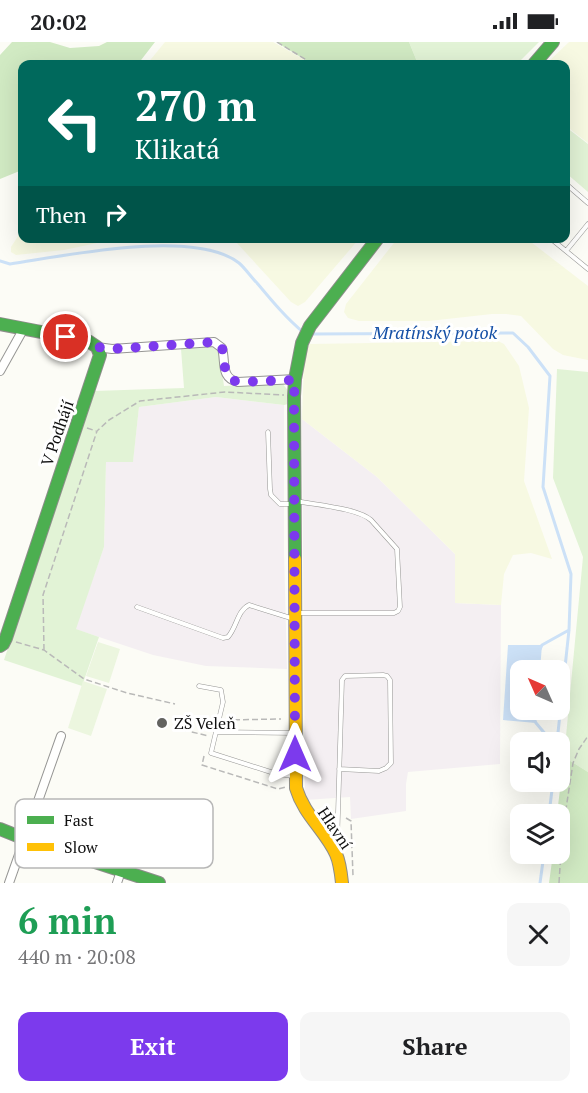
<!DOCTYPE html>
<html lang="en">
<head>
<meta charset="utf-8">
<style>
  body { margin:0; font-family:"PT Serif",serif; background:#f6f6f6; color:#202124; height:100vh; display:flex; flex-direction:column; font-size:22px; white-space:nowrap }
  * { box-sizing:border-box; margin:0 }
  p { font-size:20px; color:#757577 }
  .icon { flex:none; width:33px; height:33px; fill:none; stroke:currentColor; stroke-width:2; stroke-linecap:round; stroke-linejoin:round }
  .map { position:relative; height:841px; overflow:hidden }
  .panel { display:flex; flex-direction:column; background:#fff; flex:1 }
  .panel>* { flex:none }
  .hud { position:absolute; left:18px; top:18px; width:552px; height:183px; border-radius:12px; box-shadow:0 6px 24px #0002; background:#00695c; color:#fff; overflow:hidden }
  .needle { width:39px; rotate:315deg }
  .tools { position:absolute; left:510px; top:618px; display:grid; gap:12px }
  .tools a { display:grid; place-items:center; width:60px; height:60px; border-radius:12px; background:#fff; box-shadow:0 6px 24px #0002; font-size:30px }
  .pin { position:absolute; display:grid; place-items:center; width:51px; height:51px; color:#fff; margin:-26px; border:3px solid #fff; border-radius:50%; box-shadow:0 2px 6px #0007 }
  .me { position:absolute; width:66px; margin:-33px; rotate:0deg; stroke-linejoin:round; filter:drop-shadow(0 0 4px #0008) }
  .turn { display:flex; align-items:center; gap:21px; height:126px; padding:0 18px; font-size:27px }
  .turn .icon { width:78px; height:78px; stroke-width:2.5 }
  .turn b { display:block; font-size:42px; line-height:51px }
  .then { display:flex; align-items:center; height:57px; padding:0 18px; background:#0003; gap:12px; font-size:22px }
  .round { display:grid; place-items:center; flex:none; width:63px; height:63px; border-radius:12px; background:#f6f6f6 }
  .head { display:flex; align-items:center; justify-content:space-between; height:102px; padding:0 18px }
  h1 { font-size:36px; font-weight:800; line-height:45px; color:#1e9e55 }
  .action { display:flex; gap:12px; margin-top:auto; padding:12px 18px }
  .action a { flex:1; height:69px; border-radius:12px; background:#7c3aed; color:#fff; font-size:24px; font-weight:800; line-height:69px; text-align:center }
  .action a+a { background:#f6f6f6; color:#202124 }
  .status { display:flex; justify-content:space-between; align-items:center; height:42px; padding:0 30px; background:#fff; direction:ltr }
  .status svg { height:16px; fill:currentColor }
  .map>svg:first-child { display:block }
</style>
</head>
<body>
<div class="status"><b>20:02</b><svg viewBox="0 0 49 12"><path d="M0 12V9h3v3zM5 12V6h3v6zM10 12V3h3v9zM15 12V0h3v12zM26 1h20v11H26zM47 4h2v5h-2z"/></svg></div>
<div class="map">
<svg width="588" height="841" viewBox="0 0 588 841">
  <rect width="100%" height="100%" fill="#fcfcf6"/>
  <path fill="#f4eff2" d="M216 355 284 363V510L287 627 206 624 153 613 75 587 104 505 106 420 133 419 139 365Z
    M302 377 377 435 455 512V561L501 563 500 722 408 730 406 742V769L351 777 350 755 305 758Z"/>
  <path fill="#f7f9e2" d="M165 0H273L312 22H147Z
    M569 0H588V101L566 84V22H546Z
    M22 188V196L116 197 64 208 16 213 11 210V205Z
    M213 197 359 196V197L305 260 298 264 291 260 236 200Z
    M397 197H527L588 244V318L563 313 553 307 521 274 506 272H492L429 279H359L348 276 344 270 346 262Z
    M498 299 504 302 519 324 529 366 524 439 552 517 531 511 513 513 504 532 501 563 455 561V512L377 435 302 377 304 318 309 302Z"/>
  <path fill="#e2f3d6" d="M409 0H539L517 22H418Z
    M566 85 588 102V150L566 131Z
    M214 304 219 309 224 344 282 341 290 351 288 362 284 363 216 355 139 365 133 420H106L104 505 76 587 99 595 82 644 4 618 94 349 184 346 181 307Z
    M557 327 588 330V730L564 715 583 515 553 436Z"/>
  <path fill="#d1eac3" d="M12 0H50L70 6 99 4 107 0H155L138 22H22V128L0 137V13Z
    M276 0H409L418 22H312Z
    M564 715 588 730V841H549L553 812H560V772H557Z"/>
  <path fill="#ecf6df" d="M98 600 120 607 109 641 86 634Z
    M83 639 107 647 91 694 68 686Z"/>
  <path fill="#cce1f7" d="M508 603H542L540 628H520V668H537L536 681 503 678Z"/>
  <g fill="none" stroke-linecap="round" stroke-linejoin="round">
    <path stroke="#cce1f7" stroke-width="3" d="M0 219 10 222C64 214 194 186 239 221 245 226 251 235 257 241 272 259 286 276 304 291
      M310 292 513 291 528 305 550 334 543 445 571 532 569 588 557 700
      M540 607 542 603 569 588
      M535 679 536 681 552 700
      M549 772 553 740
      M540 841 544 812"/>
    <g stroke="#969694" stroke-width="5">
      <path id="lane" d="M566 142 588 161
        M588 182 566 209 588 227
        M550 196 566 209
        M268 390 270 447 271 453 280 462H293
        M296 459C316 463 357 466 371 478L397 507 400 565 398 569 394 571H298
        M137 565 223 596 228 595C237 585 237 569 249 563L294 577
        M199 644 221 648 223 660 211 711 277 732 294 734
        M216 690 294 691
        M337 804 342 638 345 634 383 633 387 634 390 638 391 721 386 726 379 729 339 727"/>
    </g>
    <g stroke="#969694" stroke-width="10">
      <path id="street" d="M97 305 112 307 214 300 222 306C226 320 220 336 238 340L295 337
        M0 329 24 286
        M9 841 61 694
        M117 841 121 829"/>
    </g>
    <g stroke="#8d8d8a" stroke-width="14">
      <path id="fast" d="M534 22 553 0
        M0 282 88 299 97 305 100 313 6 596 3 602 0 604
        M295 517 294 354 295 337 302 301 310 284 378 196
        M0 787 25 797 159 841"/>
    </g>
    <g stroke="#8d8d8a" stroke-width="14">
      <path id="slow" d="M295 517 296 746C304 773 325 788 336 812 340 821 341 831 342 841"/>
    </g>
    <path stroke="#b9b9b8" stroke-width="1.5" stroke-dasharray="6 3" stroke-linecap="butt" d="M277 0 313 22
      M87 386 96 389
      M16 600 44 608 84 637 127 651 175 662
      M44 608 43 553 97 389 109 378 140 359 225 350 284 353
      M225 678 281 677
      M183 688 209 694
      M204 714 202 723 278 747 286 745
      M346 776 351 779 353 834
      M559 841 562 793 573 721 579 707 588 694"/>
    <use href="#lane" stroke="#fffffe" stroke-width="4"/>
    <use href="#street" stroke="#fffffe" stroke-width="8"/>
    <use href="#fast" stroke="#4caf50" stroke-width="12"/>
    <use href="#slow" stroke="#ffc107" stroke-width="12"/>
  </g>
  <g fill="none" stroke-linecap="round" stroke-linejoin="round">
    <path stroke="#7c3aed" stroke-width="10" stroke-dasharray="0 18" d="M66 295 88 299 97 305 112 307 214 300 222 306C226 319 221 336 238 340L295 338 294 354 295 712"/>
  </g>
  <circle fill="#636360" stroke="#fff" stroke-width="2" cx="162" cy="681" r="6"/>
  <g text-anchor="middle" stroke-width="6" stroke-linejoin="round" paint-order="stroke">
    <g font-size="16" fill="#101010" stroke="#fff">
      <text transform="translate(57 391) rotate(-71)" y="6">V Podhájí</text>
      <text transform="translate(335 786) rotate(56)" y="6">Hlavní</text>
    </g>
    <g font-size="16" fill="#101010" stroke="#fff" text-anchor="start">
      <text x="174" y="687">ZŠ Veleň</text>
    </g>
    <g font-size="18" font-style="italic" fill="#1550a6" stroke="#fff">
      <text x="435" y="297">Mratínský potok</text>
    </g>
  </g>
  <rect x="15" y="757" width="198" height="69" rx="9" fill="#fff" stroke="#b7b7b7" stroke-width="1.5"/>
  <rect x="27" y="774" width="27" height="8" fill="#4caf50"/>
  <rect x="27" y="801" width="27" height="8" fill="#ffc107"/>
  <g font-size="16" fill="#101010">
    <text x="64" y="784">Fast</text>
    <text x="64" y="811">Slow</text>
  </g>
</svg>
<div class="tools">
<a><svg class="needle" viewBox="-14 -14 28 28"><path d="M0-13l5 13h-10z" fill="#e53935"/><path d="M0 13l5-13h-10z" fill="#757577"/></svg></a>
<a><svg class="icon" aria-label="sound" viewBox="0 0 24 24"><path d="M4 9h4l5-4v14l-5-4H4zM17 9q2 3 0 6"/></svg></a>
<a><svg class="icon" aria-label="layers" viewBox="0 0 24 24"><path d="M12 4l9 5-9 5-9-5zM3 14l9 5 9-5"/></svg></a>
</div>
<div class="pin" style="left:66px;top:295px;background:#d93025"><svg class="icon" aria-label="arrive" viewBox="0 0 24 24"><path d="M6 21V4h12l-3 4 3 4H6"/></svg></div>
<svg class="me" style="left:295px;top:712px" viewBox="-20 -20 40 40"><path d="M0-17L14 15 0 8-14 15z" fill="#7c3aed" stroke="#fff" stroke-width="4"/></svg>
<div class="hud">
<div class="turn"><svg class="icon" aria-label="left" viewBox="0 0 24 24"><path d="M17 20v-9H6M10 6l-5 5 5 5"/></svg><div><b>270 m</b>Klikatá</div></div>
<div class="then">Then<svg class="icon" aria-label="right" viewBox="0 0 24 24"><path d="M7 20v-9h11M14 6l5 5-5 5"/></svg></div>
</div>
</div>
<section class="panel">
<div class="head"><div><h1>6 min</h1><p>440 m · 20:08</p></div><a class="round"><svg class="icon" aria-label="close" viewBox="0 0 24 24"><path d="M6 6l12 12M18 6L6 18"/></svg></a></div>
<div class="action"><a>Exit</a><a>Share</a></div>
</section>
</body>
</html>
